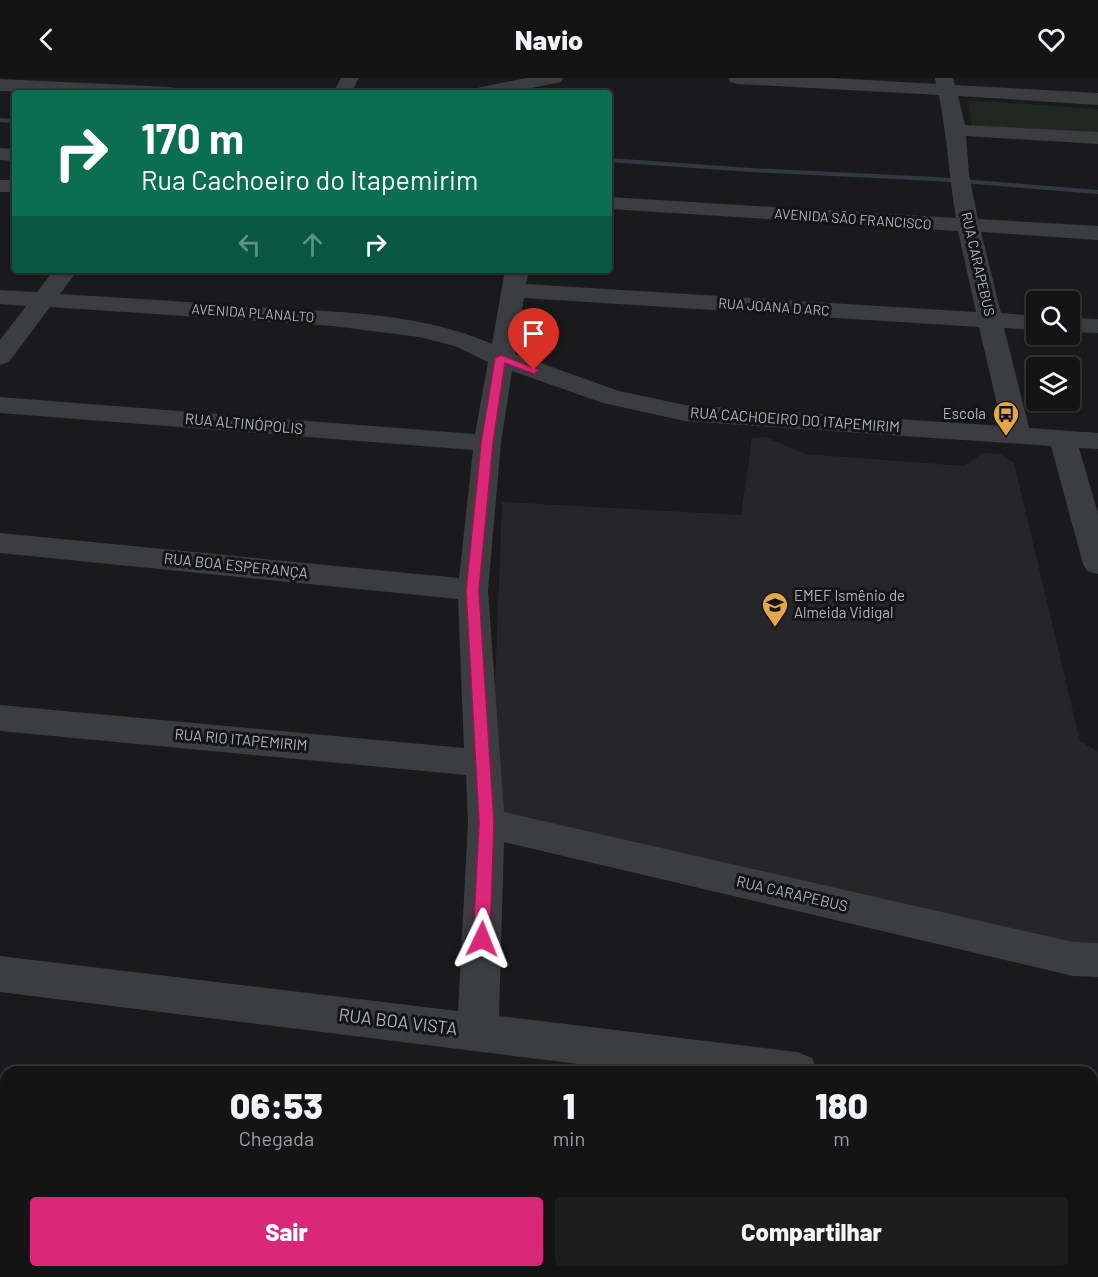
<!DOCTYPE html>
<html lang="pt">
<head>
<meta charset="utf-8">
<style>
  body { margin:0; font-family:Barlow,sans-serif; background:#1d1d1e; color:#f1f3f6; height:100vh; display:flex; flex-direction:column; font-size:22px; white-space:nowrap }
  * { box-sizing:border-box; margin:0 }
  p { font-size:20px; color:#9d9ea0 }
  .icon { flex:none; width:33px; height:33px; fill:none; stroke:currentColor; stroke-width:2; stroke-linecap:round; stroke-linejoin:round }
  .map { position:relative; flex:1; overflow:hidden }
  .panel { position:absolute; left:0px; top:988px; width:1098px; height:212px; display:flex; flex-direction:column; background:#141415; border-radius:18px 18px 0 0; box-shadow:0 2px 4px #0004,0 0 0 2px #333334 }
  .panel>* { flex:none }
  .banner { position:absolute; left:12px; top:12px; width:600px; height:183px; border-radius:6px; box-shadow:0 2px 4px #0004,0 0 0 2px #333334; background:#0b6e4f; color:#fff; overflow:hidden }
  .controls { position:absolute; left:1026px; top:213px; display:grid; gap:12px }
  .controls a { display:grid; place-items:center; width:54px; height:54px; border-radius:6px; background:#141415; box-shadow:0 2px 4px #0004,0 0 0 2px #333334; font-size:30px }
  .pin { position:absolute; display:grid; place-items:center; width:51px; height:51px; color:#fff; margin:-62px -26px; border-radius:50% 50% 50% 0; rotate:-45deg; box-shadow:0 0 6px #0007 }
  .pin .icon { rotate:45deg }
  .me { position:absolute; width:66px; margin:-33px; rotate:2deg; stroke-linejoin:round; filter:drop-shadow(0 0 4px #0008) }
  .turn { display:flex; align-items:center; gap:21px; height:126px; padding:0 30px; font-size:27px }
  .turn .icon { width:78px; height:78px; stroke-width:2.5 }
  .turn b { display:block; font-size:42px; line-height:51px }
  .lanes { display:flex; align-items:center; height:57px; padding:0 30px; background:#0003; justify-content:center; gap:30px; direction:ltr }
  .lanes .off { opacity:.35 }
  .eta { display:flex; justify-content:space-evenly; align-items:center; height:102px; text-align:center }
  .eta b { font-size:36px; font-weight:800; line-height:42px }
  .button { display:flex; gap:12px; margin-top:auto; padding:12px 30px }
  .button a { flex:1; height:69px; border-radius:6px; background:#db2777; color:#fff; font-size:24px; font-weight:800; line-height:69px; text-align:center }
  .button a+a { background:#1d1d1e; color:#f1f3f6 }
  header { display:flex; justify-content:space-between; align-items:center; height:78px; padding:0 30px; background:#141415; font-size:27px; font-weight:800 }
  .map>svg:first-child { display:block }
</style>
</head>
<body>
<header><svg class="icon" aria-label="back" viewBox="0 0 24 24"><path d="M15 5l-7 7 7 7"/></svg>Navio<svg class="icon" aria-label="heart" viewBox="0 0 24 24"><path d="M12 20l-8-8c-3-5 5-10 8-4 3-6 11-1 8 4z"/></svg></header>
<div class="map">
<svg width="1098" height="1199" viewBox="0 0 1098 1199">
  <rect width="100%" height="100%" fill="#1a1a1c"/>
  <path fill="#262629" d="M765 359 805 376 964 388 983 375 1000 376 1014 385 1080 663 1098 674V870L490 737 502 424 741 437 752 360Z"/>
  <path fill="#202721" d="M968 22 1098 31V55L972 49Z"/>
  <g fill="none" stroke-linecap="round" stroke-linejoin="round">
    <path fill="#313a40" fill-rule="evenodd" d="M0 40 15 41V45L0 44Z
      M609 80 750 90 935 99 1098 112V116L935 103 750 94 609 84Z"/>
    <path fill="#3c3d41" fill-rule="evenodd" d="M341 0H359L351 15H333Z
      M526 0H563L561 4 507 15H470L472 11Z
      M728 0H833L936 6 935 0H953L955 7 1098 15V27L958 18 965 47 1098 54V66L966 58 969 97 978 141 1098 148V162L981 154 1001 235 1036 238V252L1004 250 1029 350 1098 355V371L1079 370 1098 435V496L1087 493 1083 486 1051 368 685 343 603 325 512 293 501 365 488 512 504 734 1073 864 1098 865V899L1073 898 504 764 499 938 797 974 812 980 818 994H643L0 914V878L458 933 468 745 466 697 0 653V627L464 670 458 521 0 475V455L459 500 473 372 0 335V319L475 356 488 284 455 268 419 259 333 248 50 229 9 284 0 287V262L26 228 0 226V212L37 214 54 192H78L60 216C130 220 201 225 271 230 343 234 425 236 492 266L505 192H529L526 206 976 234 958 153 609 131V119L956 140C949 99 947 58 939 17L737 6 730 4ZM524 220 979 249 1002 348 685 327 619 313 515 276Z
      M0 1 170 9 177 11 179 15 0 13Z
      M0 70 15 71V83L0 82Z
      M0 102H15V114H0Z
      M1070 240 1098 241V255L1070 254Z
      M1092 1011 1098 1012V1054L1092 1053Z
      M1092 1095 1098 1098V1182L1092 1180Z"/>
  </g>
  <path fill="#db2777" stroke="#8e194d" stroke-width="1.5" d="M501 277 539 292 534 296 505 285 493 365 479 512 494 745 490 861 487 866 482 868 476 866 473 861 479 745 466 512 481 365 495 280Z"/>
  <defs>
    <g id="bus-pin" transform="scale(1.35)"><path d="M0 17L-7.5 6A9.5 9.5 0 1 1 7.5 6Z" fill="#e4a74a" stroke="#151517"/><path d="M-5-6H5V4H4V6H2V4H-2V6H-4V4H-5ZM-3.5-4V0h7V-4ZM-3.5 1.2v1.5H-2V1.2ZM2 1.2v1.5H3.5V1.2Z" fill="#111"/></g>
    <g id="school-pin" transform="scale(1.35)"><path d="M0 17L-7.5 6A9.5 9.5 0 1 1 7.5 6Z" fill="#e4a74a" stroke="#151517"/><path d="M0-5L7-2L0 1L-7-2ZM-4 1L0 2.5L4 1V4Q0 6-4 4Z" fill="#111"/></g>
  </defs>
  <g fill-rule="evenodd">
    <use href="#bus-pin" x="1006" y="336"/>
    <use href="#school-pin" x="775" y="527"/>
  </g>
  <g text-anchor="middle" stroke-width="6" stroke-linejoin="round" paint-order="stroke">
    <g font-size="14" fill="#aeb3bb" stroke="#151517">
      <text transform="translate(853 141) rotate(4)" y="5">AVENIDA SÃO FRANCISCO</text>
      <text transform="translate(978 186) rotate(77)" y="5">RUA CARAPEBUS</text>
      <text transform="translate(774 229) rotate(4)" y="5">RUA JOANA D ARC</text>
      <text transform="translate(253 235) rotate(4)" y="5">AVENIDA PLANALTO</text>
    </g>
    <g font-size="15" fill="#aeb3bb" stroke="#151517" text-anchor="end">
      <text x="986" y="341">Escola</text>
      <text x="794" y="523" text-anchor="start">EMEF Ismênio de<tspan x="794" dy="17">Almeida Vidigal</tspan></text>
    </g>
    <g font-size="15" fill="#aeb3bb" stroke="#151517">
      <text transform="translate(795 342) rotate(4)" y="5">RUA CACHOEIRO DO ITAPEMIRIM</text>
      <text transform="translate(244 346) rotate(5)" y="5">RUA ALTINÓPOLIS</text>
      <text transform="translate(236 488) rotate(6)" y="5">RUA BOA ESPERANÇA</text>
      <text transform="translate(241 662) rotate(5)" y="5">RUA RIO ITAPEMIRIM</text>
      <text transform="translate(792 816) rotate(13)" y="5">RUA CARAPEBUS</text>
    </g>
    <g font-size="18" fill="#aeb3bb" stroke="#151517">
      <text transform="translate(398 944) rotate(7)" y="6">RUA BOA VISTA</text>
    </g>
  </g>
</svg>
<div class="controls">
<a><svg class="icon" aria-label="search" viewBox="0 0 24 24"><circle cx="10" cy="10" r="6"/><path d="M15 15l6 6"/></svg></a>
<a><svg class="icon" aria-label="layers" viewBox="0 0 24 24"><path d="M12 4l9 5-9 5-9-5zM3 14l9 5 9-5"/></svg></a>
</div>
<div class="pin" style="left:534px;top:292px;background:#d93025"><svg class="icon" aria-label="arrive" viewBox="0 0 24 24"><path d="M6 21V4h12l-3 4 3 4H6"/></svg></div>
<svg class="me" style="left:482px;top:861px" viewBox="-20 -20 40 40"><path d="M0-17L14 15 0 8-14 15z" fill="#db2777" stroke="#fff" stroke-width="4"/></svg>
<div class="banner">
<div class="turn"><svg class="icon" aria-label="right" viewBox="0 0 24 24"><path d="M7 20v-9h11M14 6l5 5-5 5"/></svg><div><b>170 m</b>Rua Cachoeiro do Itapemirim</div></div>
<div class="lanes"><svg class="icon off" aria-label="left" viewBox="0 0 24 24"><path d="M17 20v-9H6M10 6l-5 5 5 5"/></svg><svg class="icon off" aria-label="ahead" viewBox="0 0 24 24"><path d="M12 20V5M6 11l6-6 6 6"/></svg><svg class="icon" aria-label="right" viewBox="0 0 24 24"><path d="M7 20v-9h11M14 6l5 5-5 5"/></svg></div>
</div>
<section class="panel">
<div class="eta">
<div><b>06:53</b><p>Chegada</p></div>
<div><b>1</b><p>min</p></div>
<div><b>180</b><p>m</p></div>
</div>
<div class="button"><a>Sair</a><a>Compartilhar</a></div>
</section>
</div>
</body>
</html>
